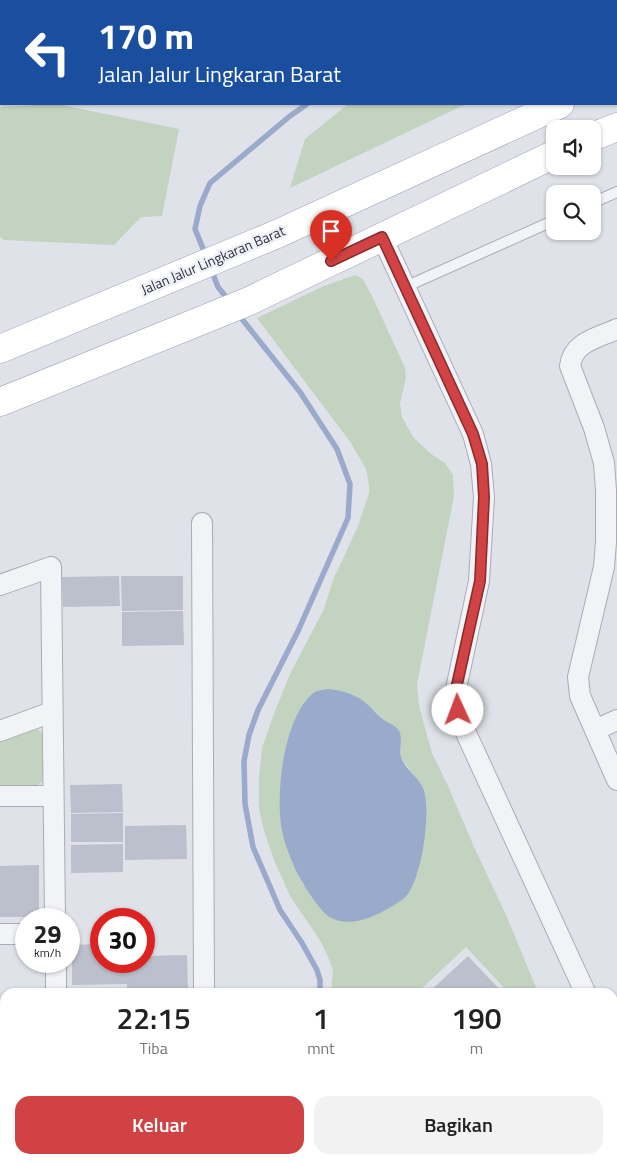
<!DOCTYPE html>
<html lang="id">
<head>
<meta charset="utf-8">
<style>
  body { margin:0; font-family:"Titillium Web",sans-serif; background:#f2f2f2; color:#222; height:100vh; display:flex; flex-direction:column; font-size:19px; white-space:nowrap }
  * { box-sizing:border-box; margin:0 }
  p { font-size:16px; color:#767676 }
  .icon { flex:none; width:28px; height:28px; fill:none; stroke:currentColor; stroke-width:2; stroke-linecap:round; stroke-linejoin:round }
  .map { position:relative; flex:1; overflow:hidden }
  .drawer { position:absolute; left:0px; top:988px; width:618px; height:176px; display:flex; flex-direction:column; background:#fff; border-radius:15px 15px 0 0; box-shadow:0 1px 4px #0004 }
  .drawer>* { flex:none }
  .guide { position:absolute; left:0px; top:0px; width:618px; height:105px; box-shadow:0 1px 4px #0004; background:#1a4fa0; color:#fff; overflow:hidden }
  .controls { position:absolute; left:546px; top:120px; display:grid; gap:10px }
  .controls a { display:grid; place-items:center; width:55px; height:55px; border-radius:10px; background:#fff; box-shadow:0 1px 4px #0004; font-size:25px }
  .speed { position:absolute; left:15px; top:908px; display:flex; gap:10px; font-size:25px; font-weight:700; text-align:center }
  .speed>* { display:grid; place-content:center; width:65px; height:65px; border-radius:50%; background:#fff; box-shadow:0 1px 4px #0004; line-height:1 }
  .speed small { font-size:12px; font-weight:400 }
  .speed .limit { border:8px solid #d22; background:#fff; color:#111 }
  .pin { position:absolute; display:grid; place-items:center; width:42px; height:42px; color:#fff; margin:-51px -21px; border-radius:50% 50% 50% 0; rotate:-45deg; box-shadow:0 0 5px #0007 }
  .pin .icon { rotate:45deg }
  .me { position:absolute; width:55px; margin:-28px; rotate:358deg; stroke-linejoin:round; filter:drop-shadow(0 0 4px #0008) }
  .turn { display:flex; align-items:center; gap:18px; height:105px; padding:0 15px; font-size:22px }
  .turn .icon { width:65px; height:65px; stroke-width:2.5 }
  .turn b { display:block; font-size:35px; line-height:42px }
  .eta { display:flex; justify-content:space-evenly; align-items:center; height:85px; text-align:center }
  .eta b { font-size:30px; font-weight:600; line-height:35px }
  .action { display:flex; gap:10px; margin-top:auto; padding:10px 15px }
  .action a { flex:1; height:58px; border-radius:15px; background:#d04243; color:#fff; font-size:20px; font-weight:600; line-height:58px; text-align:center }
  .action a+a { background:#f2f2f2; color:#222 }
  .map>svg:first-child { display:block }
</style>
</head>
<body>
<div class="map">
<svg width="617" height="1163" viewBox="0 0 617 1163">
  <rect width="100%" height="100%" fill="#dfe2e9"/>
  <path fill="#c2d3c0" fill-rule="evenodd" d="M0 0H360L1 1 0 81Z
    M438 0H617V31L616 1H437Z
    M57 104 179 129 162 216 141 217 114 245 4 240 0 237V107Z
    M348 104H466L290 188 305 139Z
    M355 275 363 279 372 296 405 368 406 378 400 403 402 417 413 437 431 454 445 463 453 475 454 496 417 684 419 706 432 753 448 786 474 847 506 915 535 985 536 992H508L466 947 418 992H331L333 970 328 957 321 942 290 896 274 860 264 831 259 809V778L262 748 275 711 291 672 324 609 333 580 358 526 369 493V485L366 469 351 443 257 318 324 286ZM352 694 367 704 384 720 394 726 400 738 401 757 404 762 423 788 425 796V829L418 872 402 900 385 911 362 920 303 885 290 856 283 834Z
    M34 728 39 730 43 735V781L38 785 0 786V740Z"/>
  <path fill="#99aaca" d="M329 689C343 691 356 694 367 704 373 709 377 715 384 720 388 723 396 725 399 731 403 738 399 749 401 757 405 769 418 777 423 788 432 808 422 887 402 900 384 912 359 927 336 920 326 917 320 908 314 900 300 881 289 859 283 835 274 800 283 721 311 695 316 690 323 690 329 689Z"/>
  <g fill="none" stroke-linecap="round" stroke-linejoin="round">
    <path stroke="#99aaca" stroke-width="5.5" d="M413 1V0
      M206 256 195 229 200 206 210 183 290 116 307 104
      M211 269 218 287 230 302
      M238 314 300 392 337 449 350 484 348 518 298 631 258 710 249 735 244 761 245 804 253 847 280 910 302 943 317 970 320 980V992
      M303 1163V1159"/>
  </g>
  <path fill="#bcc0cc" d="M119 576 120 606 63 607 62 577Z
    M121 576H183V610L122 611Z
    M183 611 184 645 122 646V612Z
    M122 784 123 812 71 813 70 785Z
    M123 813V842H71V814Z
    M186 825 187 859 125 860V826Z
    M123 844V872L71 873V845Z
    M39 865V917H0V866Z
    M101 944V961H144V956L187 955 188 992H127V984L72 985V945Z
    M468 956 502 992H429Z
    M0 1088H3V1143H0Z
    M129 1159H190V1163H129Z"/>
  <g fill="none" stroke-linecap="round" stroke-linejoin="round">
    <g stroke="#a8acb6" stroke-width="12">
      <path id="lane" d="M592 203 617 192
        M405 287 555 220
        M479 1159 480 1163
        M529 1159V1163"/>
    </g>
    <g stroke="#a8acb6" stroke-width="22">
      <path id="street" d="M382 237 473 434 481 464 484 497 479 581 456 689 458 710 466 733 585 992
        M617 329C597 338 573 342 570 366L594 428 604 463 606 490V542L604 567 578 677 580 696 617 780
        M202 523 204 992
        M0 585 51 567 55 919
        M595 730 617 720
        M0 731 52 712
        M0 796H53
        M0 934H26
        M56 961V992
        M0 1067H5
        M612 1076 617 1086
        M612 1129 617 1122
        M612 1150 617 1157
        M58 1159 59 1163
        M207 1159V1163"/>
    </g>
    <g stroke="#9ea4b5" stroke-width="29">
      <path id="primary" d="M616 78 617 77
        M592 137 617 127
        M0 349 277 234 560 104
        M0 402 247 302 555 154"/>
    </g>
    <use href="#lane" stroke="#f2f3f7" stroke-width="10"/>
    <use href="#street" stroke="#f2f3f7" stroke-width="20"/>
    <use href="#primary" stroke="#fff" stroke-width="28"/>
  </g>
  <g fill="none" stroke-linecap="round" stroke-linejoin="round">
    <g stroke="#872b2c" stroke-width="12">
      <path id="route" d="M331 261 382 237 473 434 482 464 484 497 480 581 456 689 458 710"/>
    </g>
    <use href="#route" stroke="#d04243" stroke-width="9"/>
  </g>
  <g text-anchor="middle" stroke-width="5" stroke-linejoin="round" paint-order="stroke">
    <g font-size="14" fill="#282d40" stroke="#eff1f6">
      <text transform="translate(213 260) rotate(-23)" y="5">Jalan Jalur Lingkaran Barat</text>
    </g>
  </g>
</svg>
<div class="controls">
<a><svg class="icon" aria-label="sound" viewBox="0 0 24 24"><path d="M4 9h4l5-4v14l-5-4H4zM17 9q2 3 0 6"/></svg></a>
<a><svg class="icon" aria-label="search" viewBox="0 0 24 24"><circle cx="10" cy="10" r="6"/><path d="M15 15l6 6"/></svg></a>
</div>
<div class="speed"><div>29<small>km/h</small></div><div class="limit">30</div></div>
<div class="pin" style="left:331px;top:261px;background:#d93025"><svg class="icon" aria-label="arrive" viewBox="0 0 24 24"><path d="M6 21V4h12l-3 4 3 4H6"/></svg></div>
<svg class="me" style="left:458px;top:710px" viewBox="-20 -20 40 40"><circle r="19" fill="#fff"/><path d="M0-13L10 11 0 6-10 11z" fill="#d04243"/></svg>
<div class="guide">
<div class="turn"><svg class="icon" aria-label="left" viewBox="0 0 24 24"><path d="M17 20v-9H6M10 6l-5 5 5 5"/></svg><div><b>170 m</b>Jalan Jalur Lingkaran Barat</div></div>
</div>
<section class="drawer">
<div class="eta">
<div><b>22:15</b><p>Tiba</p></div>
<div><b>1</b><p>mnt</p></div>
<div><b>190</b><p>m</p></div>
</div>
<div class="action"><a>Keluar</a><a>Bagikan</a></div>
</section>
</div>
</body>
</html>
